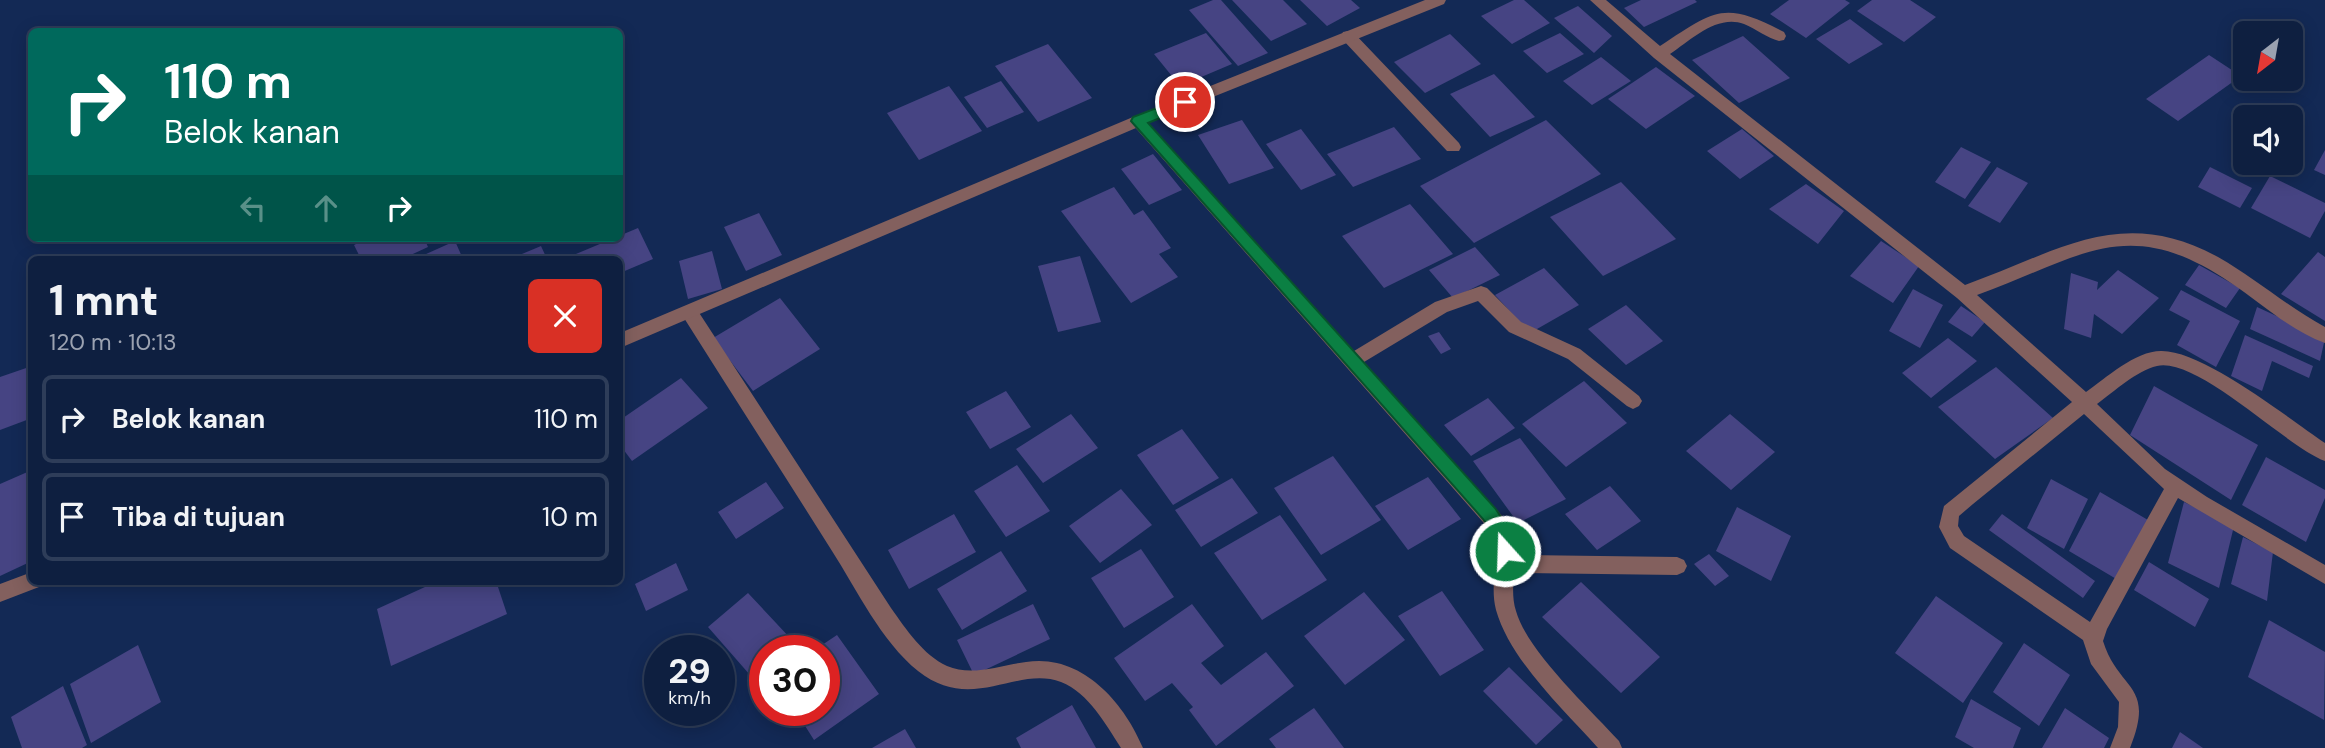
<!DOCTYPE html>
<html lang="id">
<head>
<meta charset="utf-8">
<style>
  body { margin:0; font-family:"DM Sans",sans-serif; background:#172747; color:#f1f3f6; height:100vh; display:flex; flex-direction:column; font-size:26px; white-space:nowrap }
  * { box-sizing:border-box; margin:0 }
  p { font-size:23px; color:#9ba2b1 }
  .icon { flex:none; width:38px; height:38px; fill:none; stroke:currentColor; stroke-width:2; stroke-linecap:round; stroke-linejoin:round }
  .map { position:relative; flex:1; overflow:hidden }
  .sheet { position:absolute; left:28px; top:256px; width:595px; height:329px; display:flex; flex-direction:column; background:#0e1f40; border-radius:10px; box-shadow:0 4px 18px #0003,0 0 0 2px #2e3d59 }
  .sheet>* { flex:none }
  .guide { position:absolute; left:28px; top:28px; width:595px; height:214px; border-radius:10px; box-shadow:0 4px 18px #0003,0 0 0 2px #2e3d59; background:#00695c; color:#fff; overflow:hidden }
  .needle { width:46px; rotate:211deg }
  .tools { position:absolute; left:2233px; top:21px; display:grid; gap:14px }
  .tools a { display:grid; place-items:center; width:70px; height:70px; border-radius:10px; background:#0e1f40; box-shadow:0 4px 18px #0003,0 0 0 2px #2e3d59; font-size:35px }
  .speed { position:absolute; left:644px; top:635px; display:flex; gap:14px; font-size:35px; font-weight:700; text-align:center }
  .speed>* { display:grid; place-content:center; width:91px; height:91px; border-radius:50%; background:#0e1f40; box-shadow:0 4px 18px #0003,0 0 0 2px #2e3d59; line-height:1 }
  .speed small { font-size:18px; font-weight:400 }
  .speed .limit { border:10px solid #d22; background:#fff; color:#111 }
  .pin { position:absolute; display:grid; place-items:center; width:60px; height:60px; color:#fff; margin:-30px; border:4px solid #fff; border-radius:50%; box-shadow:0 2px 7px #0007 }
  .me { position:absolute; width:77px; margin:-38px; rotate:340deg; stroke-linejoin:round; filter:drop-shadow(0 0 5px #0008) }
  .turn { display:flex; align-items:center; gap:24px; height:147px; padding:0 21px; font-size:32px }
  .turn .icon { width:91px; height:91px; stroke-width:2.5 }
  .turn b { display:block; font-size:49px; line-height:60px }
  .lanes { display:flex; align-items:center; height:66px; padding:0 21px; background:#0003; justify-content:center; gap:35px; direction:ltr }
  .lanes .off { opacity:.35 }
  .round { display:grid; place-items:center; flex:none; width:74px; height:74px; border-radius:10px; background:#172747 }
  .head { display:flex; align-items:center; justify-content:space-between; height:119px; padding:0 21px }
  h1 { font-size:42px; font-weight:800; line-height:52px }
  ul { padding:0; list-style:none }
  li { display:flex; align-items:center; gap:21px; height:88px; margin:0 14px 10px; padding:0 7px; border:4px solid #2e3d59; border-radius:10px }
  li div { flex:1 }
  li b { display:block; font-size:26px }
  li em { font-style:normal }
  .map>svg:first-child { display:block }
</style>
</head>
<body>
<div class="map">
<svg width="2325" height="748" viewBox="0 0 2325 748">
  <rect width="100%" height="100%" fill="#132955"/>
  <path fill="#464483" d="M1213 0H1221L1268 53 1238 66 1189 10Z
    M1232 0H1283L1307 24 1271 41Z
    M1300 0H1351L1360 8 1327 26Z
    M1514 0H1524L1550 23 1512 44 1481 16Z
    M1641 0H1695L1697 2 1644 27 1624 8Z
    M1789 0H1845L1850 3 1806 38 1770 14Z
    M1872 0H1910L1936 17 1904 42 1857 11Z
    M1578 6 1612 36 1594 53 1554 18Z
    M1850 19 1883 44 1849 64 1816 39Z
    M1206 33 1232 64 1180 86 1154 54Z
    M1560 33 1584 54 1547 73 1523 51Z
    M1450 34 1481 64 1425 93 1394 62Z
    M1743 36 1790 78 1739 103 1692 60Z
    M1048 44 1092 98 1038 122 995 66Z
    M2209 55 2241 76 2178 121 2146 99Z
    M1601 57 1631 81 1592 105 1563 81Z
    M1656 67 1695 96 1646 129 1608 99Z
    M1494 74 1535 117 1490 137 1450 94Z
    M1001 81 1024 112 987 128 964 97Z
    M949 86 982 131 919 160 887 113Z
    M1242 120 1274 168 1229 184 1198 135Z
    M1546 120 1601 174 1474 243 1420 186Z
    M1394 127 1421 159 1353 187 1327 154Z
    M1301 129 1336 175 1301 190 1266 144Z
    M1742 129 1774 156 1740 179 1707 151Z
    M1961 147 1991 162 1965 199 1935 182Z
    M2325 150V175L2314 170Z
    M1153 154 1182 190 1149 205 1121 169Z
    M1997 167 2028 183 2000 223 1968 206Z
    M2210 167 2252 188 2240 208 2198 187Z
    M2270 176 2325 203V211L2310 238 2251 208Z
    M1621 182 1676 239 1603 276 1550 217Z
    M1806 184 1844 211 1818 244 1769 209Z
    M1114 187 1134 215 1143 210 1171 248 1159 254 1178 277 1131 303 1061 211Z
    M1410 204 1453 254 1384 288 1342 236Z
    M759 213 782 255 746 271 724 227Z
    M638 228 653 259 620 273V259H564Z
    M368 238H424L428 247 402 259H361L354 245Z
    M455 241 463 259H415Z
    M1881 241 1919 266 1893 303 1850 276Z
    M541 246 547 259H510Z
    M1475 247 1500 275 1453 298 1429 270Z
    M712 251 722 289 688 299 679 261Z
    M2318 252 2325 257V321L2281 294Z
    M1080 256 1101 322 1058 332 1038 266Z
    M2199 265 2240 288 2226 308 2185 285Z
    M1544 268 1579 305 1530 333 1495 295Z
    M2118 270 2159 298 2122 334 2094 314 2091 338 2064 329 2071 273 2098 282 2097 290Z
    M1913 289 1943 305 1920 348 1889 331Z
    M2181 290 2240 321 2216 367 2177 345 2190 321 2169 310Z
    M780 298 820 349 753 391 713 338Z
    M1626 305 1663 341 1626 365 1588 329Z
    M1961 306 1985 322 1972 337 1948 322Z
    M2257 307 2325 338 2320 361 2250 329Z
    M1439 332 1451 349 1441 354 1428 336Z
    M2245 335 2313 366 2309 378 2272 361 2262 391 2231 376Z
    M1948 338 1977 361 1931 398 1902 373Z
    M32 366V418L0 430V377Z
    M1996 367 2053 418 1995 459 1938 407Z
    M681 378 708 408 632 461 620 445V420Z
    M1584 381 1627 423 1566 467 1522 424Z
    M2154 386 2258 445 2231 500 2130 435Z
    M1006 391 1031 427 990 449 966 412Z
    M1488 398 1515 428 1471 456 1444 425Z
    M1071 414 1098 448 1043 483 1016 449Z
    M1730 414 1775 452 1731 490 1686 451Z
    M1182 429 1219 478 1173 505 1137 455Z
    M1520 438 1566 499 1518 523 1473 461Z
    M1333 456 1381 520 1321 555 1274 488Z
    M2266 457 2325 490V498L2306 542 2242 505Z
    M1017 465 1050 511 1006 537 974 491Z
    M32 470V561L0 576V484Z
    M1428 477 1461 519 1408 550 1375 506Z
    M1232 478 1258 513 1201 547 1175 510Z
    M2051 479 2088 499 2064 549 2027 528Z
    M766 482 784 508 736 539 718 512Z
    M1610 486 1641 521 1597 550 1565 514Z
    M1121 489 1152 525 1100 563 1069 526Z
    M2100 492 2148 520 2118 580 2069 551Z
    M2184 502 2234 526 2219 588 2168 563Z
    M1737 507 1791 536 1771 581 1716 551Z
    M954 514 976 552 909 589 888 550Z
    M2002 514 2095 581 2083 598 1989 530Z
    M1280 515 1327 580 1262 620 1214 553Z
    M2243 537 2273 552 2267 601 2231 584Z
    M1141 549 1174 597 1124 628 1091 578Z
    M1001 551 1027 591 962 630 937 589Z
    M1709 554 1729 576 1715 586 1694 564Z
    M2149 562 2209 599 2195 627 2134 590Z
    M676 563 688 590 646 611 635 584Z
    M438 581H496L507 614 391 666 377 609Z
    M1581 582 1660 657 1621 693 1542 617Z
    M1442 591 1484 650 1440 676 1398 616Z
    M1364 592 1405 640 1345 685 1304 636Z
    M748 593 791 639 778 651H765V663L750 675 708 627Z
    M1936 596 2003 643 1963 703 1895 653Z
    M1033 604 1050 639 974 675 957 640Z
    M1192 604 1224 646 1201 663 1221 685 1266 652 1294 686 1216 746 1189 710 1193 707 1172 683 1145 701 1114 658Z
    M2269 620 2325 652 2324 720 2248 677Z
    M837 635 879 694 814 740 795 710H824V651H813Z
    M2024 643 2070 675 2039 726 1993 692Z
    M138 645 161 702 91 743 70 684Z
    M1509 667 1563 720 1536 745 1483 691Z
    M63 686 87 745 82 748H22L11 717Z
    M1971 699 2021 728 2013 748H1974L1955 737Z
    M1072 705 1096 748H1021L1016 738Z
    M1314 708 1344 748H1276L1269 739Z
    M2065 708 2109 738 2104 748H2042Z
    M905 729 916 748H872Z
    M2180 732 2203 748H2172Z"/>
  <g fill="none" stroke-linecap="round" stroke-linejoin="round">
    <path fill="#83605e" fill-rule="evenodd" d="M1590 0H1606L1660 46C1715 10 1723 0 1784 32L1786 36 1784 40 1779 41C1767 38 1756 29 1744 24 1717 14 1691 40 1670 54L1965 285C2058 252 2120 204 2218 257 2255 278 2288 307 2325 327V343C2291 331 2261 303 2231 283 2127 212 2080 258 1977 295L2086 392C2106 378 2135 351 2161 351 2203 350 2289 419 2325 443V461C2285 446 2198 357 2157 366 2136 371 2115 391 2097 404L2165 469 2207 497 2325 565V584L2178 498 2107 629 2103 641C2119 692 2156 683 2130 748H2110L2118 727 2119 702 2091 664 2083 640 1950 548 1939 527 1944 506 2072 402 1957 298 1654 58ZM2084 414 2164 489 2090 622 1964 536 1958 526 1959 516 1973 504Z
      M1348 31 1353 32 1459 143 1461 147 1459 151H1447L1343 40 1341 36 1343 32Z
      M1138 115 1143 117 1354 351 1435 302 1481 286 1487 288 1521 322 1580 349 1639 396 1642 401 1639 406 1633 409 1627 406 1568 359 1509 332 1478 301 1447 312 1364 362 1504 518 1511 534 1514 555 1677 557 1684 560 1687 566 1684 572 1677 575 1514 573C1513 585 1512 599 1516 611 1527 651 1590 709 1619 741L1622 748H1598C1564 710 1510 660 1496 610 1489 584 1501 556 1490 530L1133 125 1130 121 1133 117Z
      M690 306 696 308 891 608C906 629 923 655 947 666 972 677 1001 665 1026 662 1081 653 1124 702 1143 748H1121C1106 725 1089 693 1061 682 1016 665 972 714 918 671 881 641 857 590 832 551 783 473 733 396 684 318L681 313 684 308Z"/>
    <path fill="#83605e" fill-rule="evenodd" d="M1425 0H1446L1444 4 1143 125 620 348V333L1133 117Z
      M32 572V581H42L39 587 0 602V584Z"/>
  </g>
  <path fill="#0b8043" stroke="#07532c" stroke-width="2" d="M1185 97 1189 98V106L1148 123 1495 508C1504 521 1519 540 1511 557L1505 559 1499 557 1493 534 1483 519 1131 121 1133 117Z"/>
</svg>
<div class="tools">
<a><svg class="needle" viewBox="-14 -14 28 28"><path d="M0-13l5 13h-10z" fill="#e53935"/><path d="M0 13l5-13h-10z" fill="#9ba2b1"/></svg></a>
<a><svg class="icon" aria-label="sound" viewBox="0 0 24 24"><path d="M4 9h4l5-4v14l-5-4H4zM17 9q2 3 0 6"/></svg></a>
</div>
<div class="speed"><div>29<small>km/h</small></div><div class="limit">30</div></div>
<div class="pin" style="left:1185px;top:102px;background:#d93025"><svg class="icon" aria-label="arrive" viewBox="0 0 24 24"><path d="M6 21V4h12l-3 4 3 4H6"/></svg></div>
<svg class="me" style="left:1505px;top:551px" viewBox="-20 -20 40 40"><circle r="17" fill="#0b8043" stroke="#fff" stroke-width="3"/><path d="M0-11L8 9 0 5-8 9z" fill="#fff"/></svg>
<div class="guide">
<div class="turn"><svg class="icon" aria-label="right" viewBox="0 0 24 24"><path d="M7 20v-9h11M14 6l5 5-5 5"/></svg><div><b>110 m</b>Belok kanan</div></div>
<div class="lanes"><svg class="icon off" aria-label="left" viewBox="0 0 24 24"><path d="M17 20v-9H6M10 6l-5 5 5 5"/></svg><svg class="icon off" aria-label="ahead" viewBox="0 0 24 24"><path d="M12 20V5M6 11l6-6 6 6"/></svg><svg class="icon" aria-label="right" viewBox="0 0 24 24"><path d="M7 20v-9h11M14 6l5 5-5 5"/></svg></div>
</div>
<section class="sheet">
<div class="head"><div><h1>1 mnt</h1><p>120 m · 10:13</p></div><a class="round" style="background:#d93025;color:#fff"><svg class="icon" aria-label="close" viewBox="0 0 24 24"><path d="M6 6l12 12M18 6L6 18"/></svg></a></div>
<ul>
<li><svg class="icon" aria-label="right" viewBox="0 0 24 24"><path d="M7 20v-9h11M14 6l5 5-5 5"/></svg><div><b>Belok kanan</b></div><em>110 m</em></li>
<li><svg class="icon" aria-label="arrive" viewBox="0 0 24 24"><path d="M6 21V4h12l-3 4 3 4H6"/></svg><div><b>Tiba di tujuan</b></div><em>10 m</em></li>
</ul>
</section>
</div>
</body>
</html>
